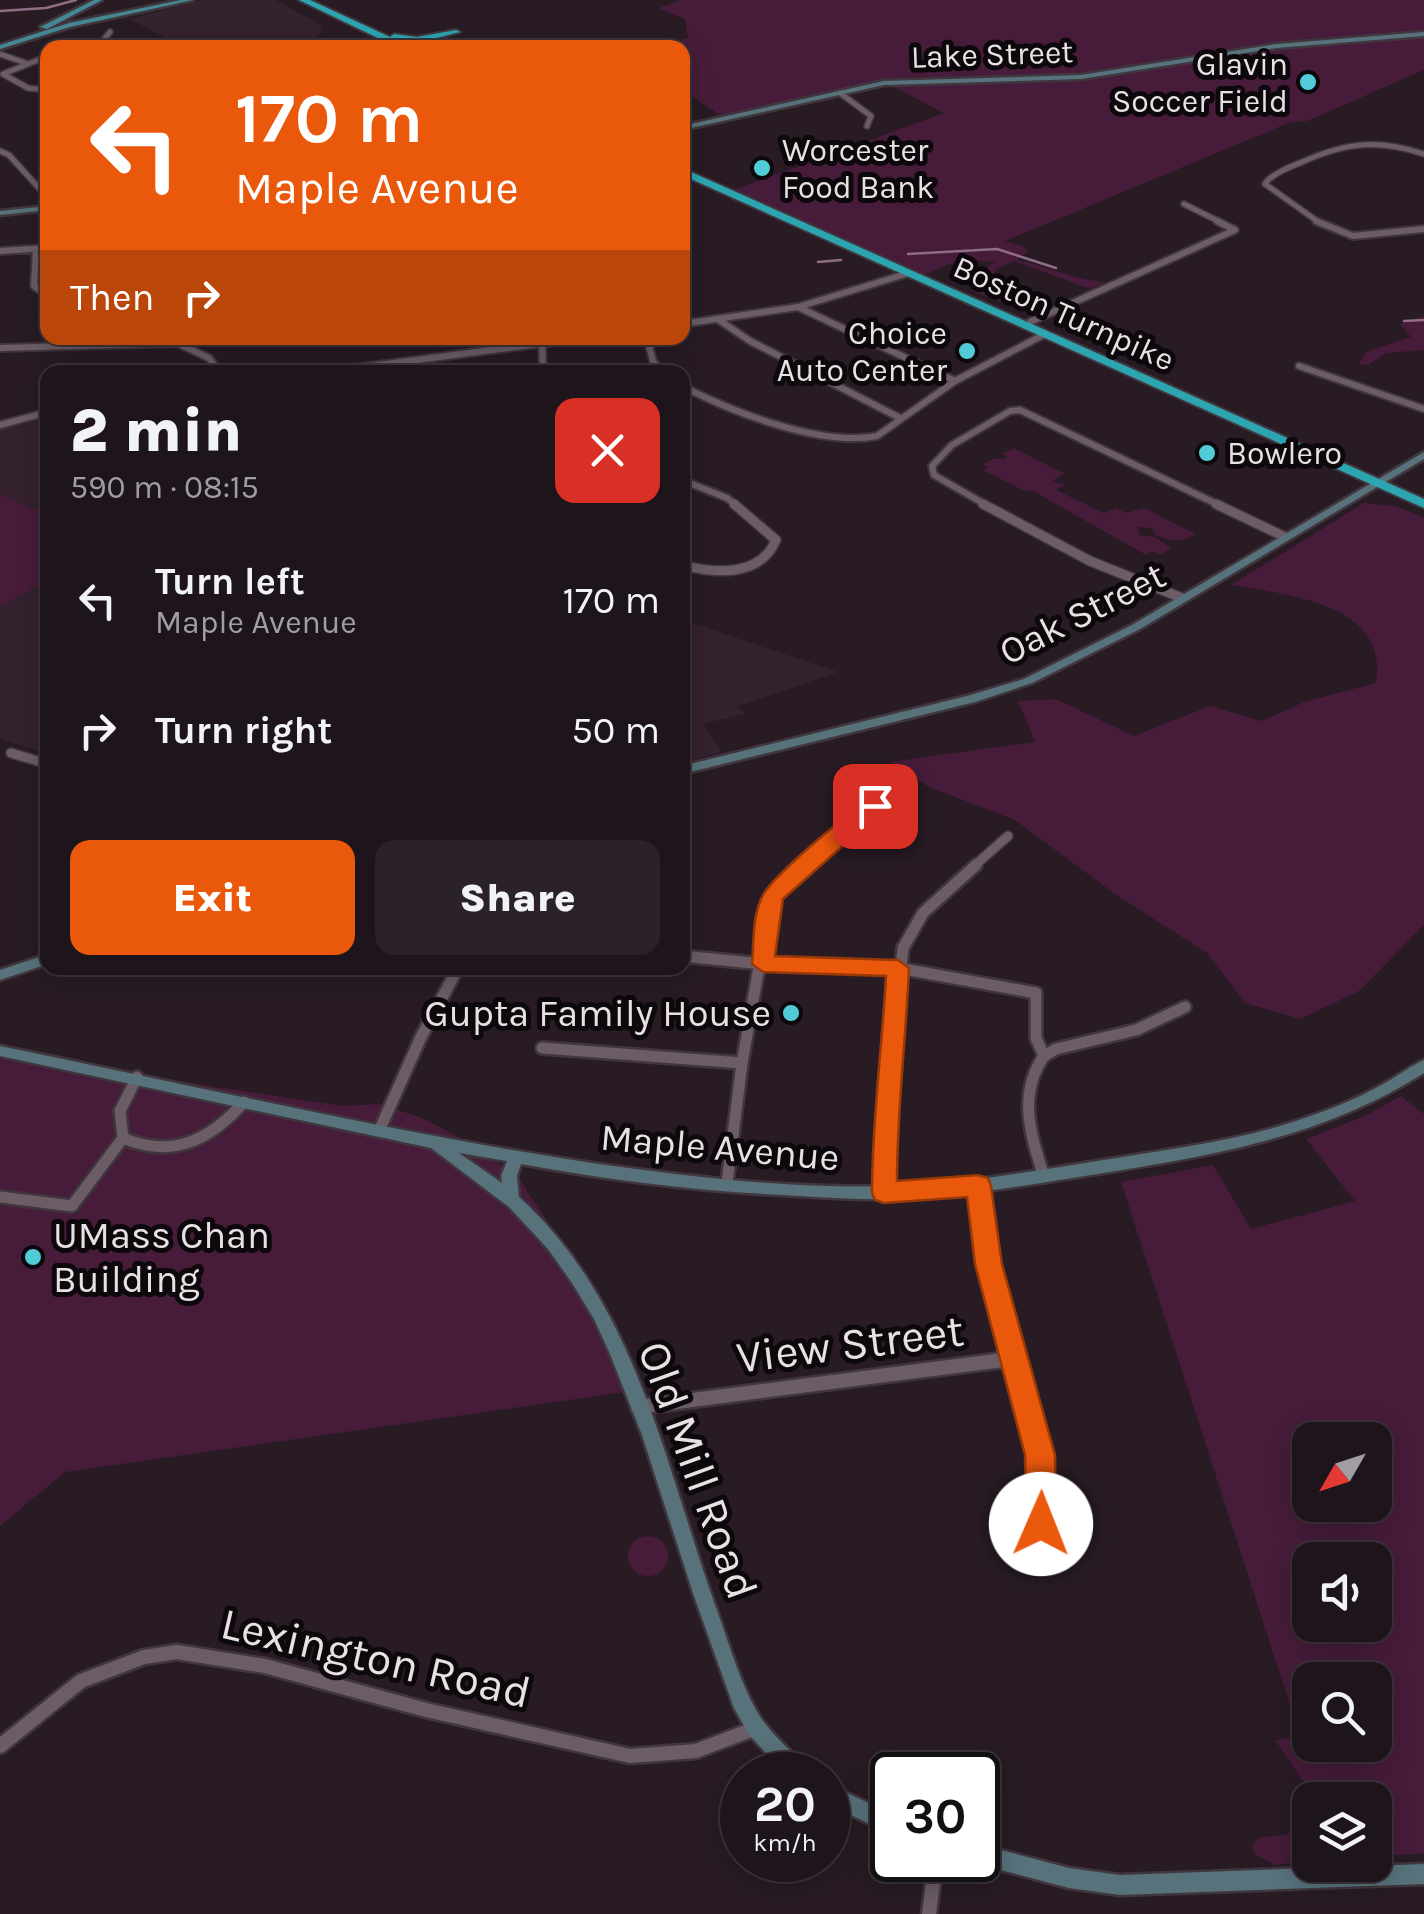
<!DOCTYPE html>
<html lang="en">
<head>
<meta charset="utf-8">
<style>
  body { margin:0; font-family:Karla,sans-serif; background:#2b2128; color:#f1f3f6; height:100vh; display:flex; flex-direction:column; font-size:38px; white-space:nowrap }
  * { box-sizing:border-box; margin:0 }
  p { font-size:32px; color:#a19ea3 }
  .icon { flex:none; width:55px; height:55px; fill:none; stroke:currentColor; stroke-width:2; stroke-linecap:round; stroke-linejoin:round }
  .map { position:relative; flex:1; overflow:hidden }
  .side { position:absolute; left:40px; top:365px; width:650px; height:610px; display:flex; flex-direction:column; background:#1e141b; border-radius:20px; box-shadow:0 5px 25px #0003,0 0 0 2px #3c333a }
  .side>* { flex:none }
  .hud { position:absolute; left:40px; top:40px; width:650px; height:305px; border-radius:20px; box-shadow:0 5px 25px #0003,0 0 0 2px #3c333a; background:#ea580c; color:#fff; overflow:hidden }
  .needle { width:65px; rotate:231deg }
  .buttons { position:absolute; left:1292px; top:1422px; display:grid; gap:20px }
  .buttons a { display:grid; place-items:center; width:100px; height:100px; border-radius:20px; background:#1e141b; box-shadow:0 5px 25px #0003,0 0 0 2px #3c333a; font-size:50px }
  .speed { position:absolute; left:720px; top:1752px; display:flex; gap:20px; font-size:50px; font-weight:700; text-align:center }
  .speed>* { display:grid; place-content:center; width:130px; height:130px; border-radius:50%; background:#1e141b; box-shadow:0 5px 25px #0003,0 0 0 2px #3c333a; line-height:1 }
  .speed small { font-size:25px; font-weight:400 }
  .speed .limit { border:5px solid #111; border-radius:15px; background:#fff; color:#111 }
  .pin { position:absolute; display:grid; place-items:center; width:85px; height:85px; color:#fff; margin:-42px; border-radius:20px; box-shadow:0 5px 15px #0006 }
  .me { position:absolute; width:110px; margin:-55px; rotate:1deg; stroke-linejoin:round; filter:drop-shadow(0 0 8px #0008) }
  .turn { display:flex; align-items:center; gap:35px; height:210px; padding:0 30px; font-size:45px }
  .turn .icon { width:130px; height:130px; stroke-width:2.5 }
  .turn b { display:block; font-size:70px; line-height:85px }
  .then { display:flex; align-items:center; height:95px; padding:0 30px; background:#0003; gap:20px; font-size:38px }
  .round { display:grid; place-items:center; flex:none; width:105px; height:105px; border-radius:20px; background:#2b2128 }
  .overview { display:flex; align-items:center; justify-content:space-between; height:170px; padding:0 30px }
  h1 { font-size:60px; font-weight:800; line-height:75px }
  .action { display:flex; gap:20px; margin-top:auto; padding:20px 30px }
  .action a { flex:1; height:115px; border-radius:20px; background:#ea580c; color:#fff; font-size:40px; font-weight:800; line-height:115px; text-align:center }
  .action a+a { background:#2b2128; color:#f1f3f6 }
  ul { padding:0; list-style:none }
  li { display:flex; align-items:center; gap:30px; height:130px; padding:0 30px }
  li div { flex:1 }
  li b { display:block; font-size:38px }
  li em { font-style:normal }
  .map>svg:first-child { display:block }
</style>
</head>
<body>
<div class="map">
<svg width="1424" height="1914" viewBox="0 0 1424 1914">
  <rect width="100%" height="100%" fill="#281b24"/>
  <path fill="#34222e" d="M203 0H276L322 26V33L306 41 320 47H184L129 19Z
    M47 416V753L0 739V428Z
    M683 620 838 672 736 707 747 713 703 724 722 752 683 763Z"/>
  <path fill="#461c3a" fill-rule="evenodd" d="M680 0H1424V70L1307 121 1291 122 1005 241 1025 247 1027 252 1017 260C1047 266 1074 280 1105 282L1090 289 1014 261 996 269V273L1006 277 995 283 1028 300 1030 305 1052 306 1028 312 972 291 977 275 995 262 962 259 919 277 731 191 944 113 888 84 721 116 683 90 682 48H646L688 38 685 19 659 8Z
    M1424 316V350L1386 353 1368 365 1358 364 1366 352 1411 337 1400 324Z
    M1014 448 1061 472 1067 471 1051 482 1066 484 1056 490 1104 513 1116 508 1126 513 1144 508 1195 534C1178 544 1172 541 1155 535L1152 528 1138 527 1139 535 1155 537 1171 548 1160 555 1152 551 1146 555 1033 491 1022 490 983 470 988 468 983 464 993 459H1004L1007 456 1002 454Z
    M0 494 48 515 47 581 0 606Z
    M1364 503 1396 506 1424 518V925L1359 991 1300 1019 1245 1003 1207 953 1115 894 1015 820 929 787 889 762 1035 742 1018 701 1056 699 1134 736 1210 706 1262 721 1304 702 1376 683C1390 603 1286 595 1231 585Z
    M0 1055 343 1106 380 1104 422 1118 474 1145 520 1180 581 1273 639 1390 65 1472 0 1526Z
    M1401 1096 1424 1114V1853L1375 1857V1800H1311V1792L1275 1740 1300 1736 1121 1182 1213 1165 1251 1229 1355 1201 1306 1139 1365 1116ZM1310 1440H1375V1505H1310ZM1310 1560H1375V1625H1310ZM1375 1680V1745H1310V1680Z
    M628 1556a20 20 0 1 1 40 0a20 20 0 1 1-40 0Z
    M1310 1814V1860L1275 1865 1255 1854 1252 1845 1262 1837 1287 1835Z"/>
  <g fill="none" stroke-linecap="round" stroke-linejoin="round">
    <path stroke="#8f6d84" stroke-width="2.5" d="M0 11 46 8 76 0
      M908 254 997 249 1056 268
      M818 262 841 260
      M1404 321 1424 320"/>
    <g stroke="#40363d" stroke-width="8">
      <path id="street-far4" d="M99 46 110 32
        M79 48H114
        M0 54 26 63
        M48 56 3 74 28 88 48 90
        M840 93 871 116 867 126
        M0 151 9 155 48 198
        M1184 204 1222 223
        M1320 223 1265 184 1268 180C1278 171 1290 167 1302 162 1347 142 1377 139 1424 154"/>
    </g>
    <g stroke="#40363d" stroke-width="10">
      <path id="street-far3" d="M1316 221 1353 236 1424 229
        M36 249 34 286 44 293
        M0 251 48 248
        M798 307 955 381
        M719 320 750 341 900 418
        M1030 322 1235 230 1217 221
        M682 324 798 307 909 273
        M647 338 653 361 661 372
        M542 343 543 372
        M0 348 177 343 209 358 219 372
        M1299 366 1424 409
        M325 372 583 338
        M682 386C732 412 821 447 877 436L955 381 1045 334
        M0 425 48 412
        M682 480 727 498 737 506
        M988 506 934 475 932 466 952 445 1010 411 1020 410 1221 506"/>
    </g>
    <g stroke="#40363d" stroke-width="12">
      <path id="street-far2" d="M983 504 1090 561 1182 598
        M1216 504 1285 537
        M682 565C716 574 760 577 776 540L734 504
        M11 753 48 764
        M801 867 901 786
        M973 867 1008 836"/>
    </g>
    <g stroke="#40363d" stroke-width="16">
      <path id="street-far1" d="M682 956 763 964 898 968 1036 993V1038L1044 1056C1017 1095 1031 1135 1044 1177
        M542 1048 742 1063
        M1044 1056 1056 1049 1136 1030 1185 1007
        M379 1131 421 1037 458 968
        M123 1138C173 1159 210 1140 244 1102
        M123 1138 120 1111 137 1077
        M727 1183 742 1063 771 899 804 865
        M978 1185 1003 1328
        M885 1193V1126L903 948 923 913 976 865
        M0 1197 72 1206 123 1138"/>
    </g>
    <g stroke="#40363d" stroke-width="19">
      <path id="street" d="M1002 1325C1021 1401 1048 1467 1037 1546
        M638 1407 1011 1359
        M0 1746 81 1681 144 1657 177 1652 265 1666 426 1710 630 1756 696 1751 756 1728
        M929 1914 934 1875 942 1860"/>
    </g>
    <g stroke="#40363d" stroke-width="5">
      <path id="secondary" d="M1424 32V36L1277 48 1081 79 884 85 682 130V126L884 81 1081 75 1277 44Z
        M48 206V210L0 215V211Z
        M1424 452V459L1140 629 1032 683 975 702 682 774V766L967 696 1024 679 1132 625Z
        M48 954V964L0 980V970Z
        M0 1046C197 1086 393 1133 592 1163 691 1177 793 1189 893 1186 966 1184 1038 1170 1110 1159 1167 1150 1225 1142 1280 1126 1316 1115 1352 1102 1385 1083 1398 1076 1410 1066 1424 1060V1073C1328 1134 1226 1153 1116 1171 1044 1182 971 1196 898 1199 865 1200 832 1198 800 1196 706 1192 613 1181 521 1164L517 1176 519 1197C635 1301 665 1464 715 1605 729 1642 740 1685 761 1718 773 1736 793 1752 808 1768L811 1775H787L749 1735 734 1708 693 1593 642 1435 610 1354 594 1319 572 1283 548 1249 509 1207 431 1148 0 1056ZM459 1153 507 1161 501 1176 502 1183Z
        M828 1784 892 1814V1835L828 1804Z
        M978 1844 1069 1868 1120 1875 1424 1864V1884L1120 1895 1069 1888 978 1864 970 1860H978Z"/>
    </g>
    <g stroke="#40363d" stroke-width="5">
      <path id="primary" d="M94 0H102L47 29 40 27Z
        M181 0H193L70 27 0 49V45L69 23Z"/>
    </g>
    <g stroke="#40363d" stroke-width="4">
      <path id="highway" d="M299 0H310L390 37 394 34 417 37 456 30 460 32 417 43 396 40 411 48H399L389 43 350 48 382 40Z
        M682 168 1424 499V508L682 175Z"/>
    </g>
    <use href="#street-far4" stroke="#6b5c66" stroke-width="5"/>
    <use href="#street-far3" stroke="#6b5c66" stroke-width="6"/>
    <use href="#street-far2" stroke="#6b5c66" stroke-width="9"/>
    <use href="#street-far1" stroke="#6b5c66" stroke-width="11"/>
    <use href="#street" stroke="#6b5c66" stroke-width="14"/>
    <use href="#secondary" fill="#58727c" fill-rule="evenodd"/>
    <use href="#primary" fill="#458893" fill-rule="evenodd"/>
    <use href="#highway" fill="#2ca5b1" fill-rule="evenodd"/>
  </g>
  <path fill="#ea580c" stroke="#983908" stroke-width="2.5" d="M875 799 885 806 882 811 783 899 775 956 898 960 909 968C906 1039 897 1110 897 1181L978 1175 988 1178 991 1186 1002 1264 1055 1455 1056 1524 1052 1535 1041 1539 1031 1535 1026 1524 1025 1455 975 1264 967 1197 884 1203 875 1200 872 1193C872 1120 882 1049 886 976L763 972 752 964C754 942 752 915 763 895 773 876 856 804 875 799Z"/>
  <g fill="#52cbd8" stroke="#0d080b" stroke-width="4">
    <circle cx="1308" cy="82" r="10"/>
    <circle cx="762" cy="168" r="10"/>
    <circle cx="967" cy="351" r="10"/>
    <circle cx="1207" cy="453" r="10"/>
    <circle cx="791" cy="1013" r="10"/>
    <circle cx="33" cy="1257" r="10"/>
  </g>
  <g text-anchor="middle" stroke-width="10" stroke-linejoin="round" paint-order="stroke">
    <g font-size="32" fill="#e8e0e5" stroke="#0d080b">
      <text transform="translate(992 54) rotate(-2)" y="11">Lake Street</text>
      <text transform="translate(1064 313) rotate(24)" y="11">Boston Turnpike</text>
    </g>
    <g font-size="32" fill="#e8e0e5" stroke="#0d080b" text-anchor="end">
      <text x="1288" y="75">Glavin<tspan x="1288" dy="37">Soccer Field</tspan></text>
      <text x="782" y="161" text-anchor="start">Worcester<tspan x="782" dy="37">Food Bank</tspan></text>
      <text x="947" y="344">Choice<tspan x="947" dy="37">Auto Center</tspan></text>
      <text x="1227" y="464" text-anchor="start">Bowlero</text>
    </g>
    <g font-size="38" fill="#e8e0e5" stroke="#0d080b">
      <text transform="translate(1082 613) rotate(-27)" y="13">Oak Street</text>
      <text transform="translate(720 1147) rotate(5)" y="13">Maple Avenue</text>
    </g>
    <g font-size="38" fill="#e8e0e5" stroke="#0d080b" text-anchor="end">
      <text x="771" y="1026">Gupta Family House</text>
      <text x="53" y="1248" text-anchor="start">UMass Chan<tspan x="53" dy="44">Building</tspan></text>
    </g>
    <g font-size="45" fill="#e8e0e5" stroke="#0d080b">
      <text transform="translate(850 1343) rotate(-7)" y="16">View Street</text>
      <text transform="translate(699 1470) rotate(70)" y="16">Old Mill Road</text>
      <text transform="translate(376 1657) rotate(13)" y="16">Lexington Road</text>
    </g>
  </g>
</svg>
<div class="buttons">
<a><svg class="needle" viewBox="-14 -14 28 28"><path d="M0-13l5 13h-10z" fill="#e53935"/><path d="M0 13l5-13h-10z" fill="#a19ea3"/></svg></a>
<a><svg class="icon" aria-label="sound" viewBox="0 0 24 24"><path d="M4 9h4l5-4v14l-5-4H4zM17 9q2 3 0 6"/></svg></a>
<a><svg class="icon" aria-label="search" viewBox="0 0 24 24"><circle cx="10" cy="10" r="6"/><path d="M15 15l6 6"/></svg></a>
<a><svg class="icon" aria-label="layers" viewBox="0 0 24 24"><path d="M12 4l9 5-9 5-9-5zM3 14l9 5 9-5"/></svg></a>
</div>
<div class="speed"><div>20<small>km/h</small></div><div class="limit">30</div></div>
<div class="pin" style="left:875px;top:806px;background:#d93025"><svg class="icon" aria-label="arrive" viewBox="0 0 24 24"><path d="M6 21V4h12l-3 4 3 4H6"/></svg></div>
<svg class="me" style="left:1041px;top:1524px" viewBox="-20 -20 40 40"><circle r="19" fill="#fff"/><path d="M0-13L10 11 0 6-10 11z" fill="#ea580c"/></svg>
<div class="hud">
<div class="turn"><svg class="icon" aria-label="left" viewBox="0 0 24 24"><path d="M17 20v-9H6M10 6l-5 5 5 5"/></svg><div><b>170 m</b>Maple Avenue</div></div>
<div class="then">Then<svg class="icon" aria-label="right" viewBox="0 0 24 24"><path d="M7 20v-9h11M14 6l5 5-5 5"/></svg></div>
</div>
<section class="side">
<div class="overview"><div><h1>2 min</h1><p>590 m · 08:15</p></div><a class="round" style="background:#d93025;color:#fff"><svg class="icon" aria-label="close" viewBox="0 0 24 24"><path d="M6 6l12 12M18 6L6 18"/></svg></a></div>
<ul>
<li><svg class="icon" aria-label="left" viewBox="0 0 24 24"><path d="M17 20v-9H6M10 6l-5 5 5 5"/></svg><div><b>Turn left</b><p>Maple Avenue</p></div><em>170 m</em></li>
<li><svg class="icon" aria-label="right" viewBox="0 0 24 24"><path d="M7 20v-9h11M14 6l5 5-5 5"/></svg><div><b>Turn right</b></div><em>50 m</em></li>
</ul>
<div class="action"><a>Exit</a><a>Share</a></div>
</section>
</div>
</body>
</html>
